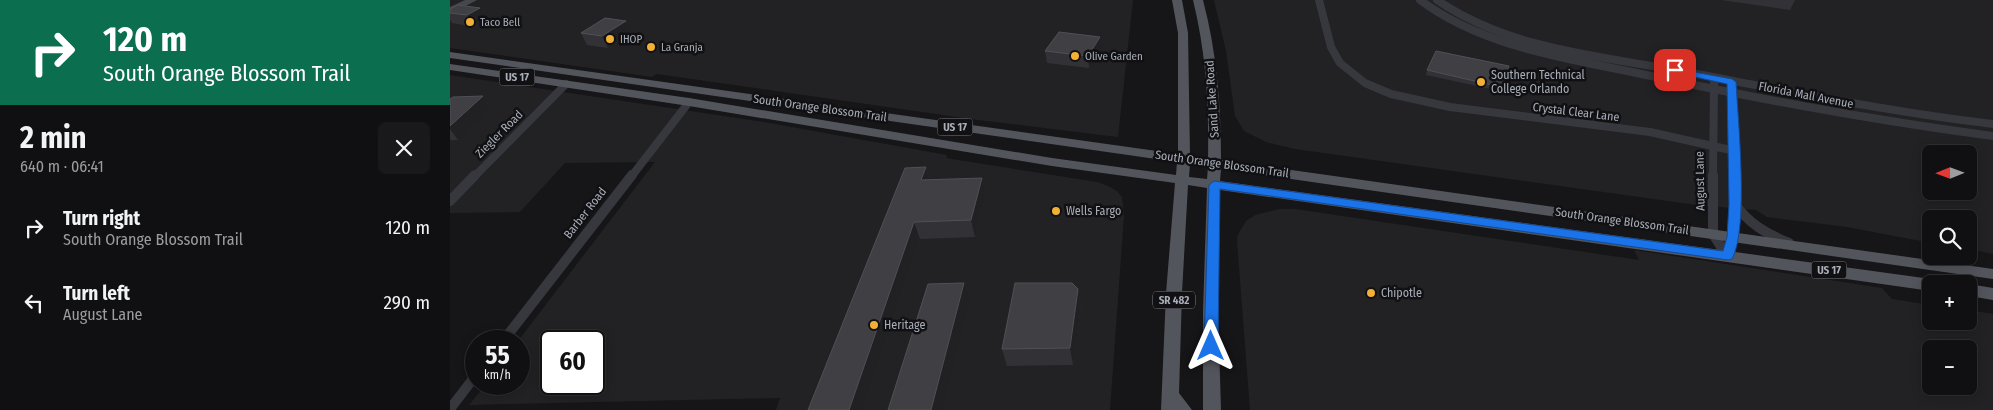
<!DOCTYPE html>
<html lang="en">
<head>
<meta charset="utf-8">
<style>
  body { margin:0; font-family:"Fira Sans Condensed",sans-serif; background:#19191b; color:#f1f3f6; height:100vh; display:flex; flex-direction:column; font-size:19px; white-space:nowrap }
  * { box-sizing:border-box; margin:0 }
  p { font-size:16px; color:#9c9d9f }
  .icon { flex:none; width:28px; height:28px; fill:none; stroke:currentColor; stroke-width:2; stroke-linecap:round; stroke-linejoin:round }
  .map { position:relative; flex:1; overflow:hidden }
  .details { display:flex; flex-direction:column; background:#101012; width:450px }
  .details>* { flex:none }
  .guide { background:#0b6e4f; color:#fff; overflow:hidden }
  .needle { width:32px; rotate:269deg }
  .tools { position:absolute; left:1472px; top:145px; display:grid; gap:10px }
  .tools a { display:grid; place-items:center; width:55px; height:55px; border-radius:8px; background:#101012; box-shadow:0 2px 12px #0003,0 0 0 1px #303032; font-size:25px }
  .speed { position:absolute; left:15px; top:330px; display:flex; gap:10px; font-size:25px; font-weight:700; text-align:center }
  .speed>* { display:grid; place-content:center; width:65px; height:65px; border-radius:50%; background:#101012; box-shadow:0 2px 12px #0003,0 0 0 1px #303032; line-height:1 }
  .speed small { font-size:12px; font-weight:400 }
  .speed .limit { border:2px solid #111; border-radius:8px; background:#fff; color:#111 }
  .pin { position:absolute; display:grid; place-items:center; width:42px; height:42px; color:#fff; margin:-21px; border-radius:10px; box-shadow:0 2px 8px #0006 }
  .me { position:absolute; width:55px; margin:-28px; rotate:0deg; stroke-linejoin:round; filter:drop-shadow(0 0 4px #0008) }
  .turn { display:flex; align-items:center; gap:18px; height:105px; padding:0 20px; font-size:22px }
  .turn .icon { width:65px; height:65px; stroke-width:2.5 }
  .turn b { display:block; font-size:35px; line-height:42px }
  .round { display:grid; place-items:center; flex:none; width:52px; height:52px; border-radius:8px; background:#19191b }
  .head { display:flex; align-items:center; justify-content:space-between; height:85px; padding:0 20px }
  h1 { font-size:30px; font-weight:700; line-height:38px }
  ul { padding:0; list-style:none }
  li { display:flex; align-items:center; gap:15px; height:75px; padding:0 20px }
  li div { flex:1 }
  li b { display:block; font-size:19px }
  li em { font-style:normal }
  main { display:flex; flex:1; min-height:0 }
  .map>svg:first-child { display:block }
</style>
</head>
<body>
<main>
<section class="details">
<div class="guide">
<div class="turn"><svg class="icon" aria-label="right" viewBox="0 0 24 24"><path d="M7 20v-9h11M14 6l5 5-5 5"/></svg><div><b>120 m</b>South Orange Blossom Trail</div></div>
</div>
<div class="head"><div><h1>2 min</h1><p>640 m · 06:41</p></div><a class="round"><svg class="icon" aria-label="close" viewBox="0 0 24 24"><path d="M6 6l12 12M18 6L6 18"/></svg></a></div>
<ul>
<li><svg class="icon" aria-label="right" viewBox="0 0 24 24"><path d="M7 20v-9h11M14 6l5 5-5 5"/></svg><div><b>Turn right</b><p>South Orange Blossom Trail</p></div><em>120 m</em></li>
<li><svg class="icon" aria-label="left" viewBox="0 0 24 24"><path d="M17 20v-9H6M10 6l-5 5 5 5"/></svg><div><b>Turn left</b><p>August Lane</p></div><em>290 m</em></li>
</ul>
</section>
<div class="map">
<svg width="1543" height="410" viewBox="0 0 1543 410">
  <rect width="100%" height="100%" fill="#161618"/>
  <path fill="#222225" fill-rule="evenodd" d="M0 0H683L668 137 528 120 207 74 202 77 0 48Z
    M764 0H1543V254L1519 249V219H1481V243L1397 227 1317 217 1306 210 1247 205 845 149 816 142 794 131 785 116 776 51ZM1481 154H1519V191H1481Z
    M0 75 314 122 497 155 496 158 647 182 658 186 667 191 672 197 674 215 660 410H326L330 398 19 405 36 384H69L68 341 205 162 115 163 70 212 0 213ZM101 341H144V384H101Z
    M829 209H845L1189 260 1184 250 1432 288 1442 299 1481 305V321H1519V310L1543 314V410H800L787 241 788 234 796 221 805 215ZM1481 349H1519V386H1481Z"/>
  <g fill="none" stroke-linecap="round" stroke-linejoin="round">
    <path stroke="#37383d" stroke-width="8" d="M869 0 881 47 890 63 915 83 941 94 1000 107 1200 132 1285 151
      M970 0C1036 49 1123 59 1201 76 1314 100 1428 121 1543 136
      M987 0C1060 50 1151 56 1236 72 1338 91 1440 112 1543 124
      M1282 87 1286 177
      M24 177 116 84
      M181 177 239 102
      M1263 177 1264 83"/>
    <path stroke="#37383d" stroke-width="10" d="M1263 175V234L1277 256
      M0 201 25 175
      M1285 204C1299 224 1317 234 1339 243
      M1277 256 1285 215 1286 175
      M53 341 182 175
      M0 409 26 375"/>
    <path fill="#45474d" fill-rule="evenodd" d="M15 0H27L0 14V7Z"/>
    <path fill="#53555c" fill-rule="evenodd" d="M722 0H732L738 33 740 156 758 158C759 104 756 53 743 0H753C767 53 771 106 771 160L1543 269V279L771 169 770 181 1481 279 1488 284H1481V291L770 190 768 311 771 410H753V311L757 188 738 185 732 293 729 393 742 410H711L716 293 725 183 602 166 239 106 0 70V64L239 98 602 158 726 175 727 162 0 58V52L728 154V33ZM740 164 758 167 757 179 739 177Z
      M1519 284 1543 288V300L1519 296Z"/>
  </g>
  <path fill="#323236" d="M1271 0H1345L1340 10Z
    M30 8 38 20 24 27 2 23 0 20V9Z
    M182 32 158 48 137 45 131 33Z
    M652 49 639 68 597 63 595 51Z
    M1059 66 1050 95 1040 93 1041 89 976 75 977 70Z
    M33 96 41 109 8 140H0V99Z
    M476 167 479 179 536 195 525 237 470 239 413 410Z
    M628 289 631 306 623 365 557 366 552 349Z"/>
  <path fill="#212124" d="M30 8 38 20 24 27 17 15Z
    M176 21 182 32 158 48 152 36Z
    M650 37 652 49 639 68 638 56Z
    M33 96 41 109 8 140 0 129V126Z
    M476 167 480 184 471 180Z
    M532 178 536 195 525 237 521 220Z
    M464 222 470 239 413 410H399Z
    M514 283 519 300 492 410H481Z
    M628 289 631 306 623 365 620 348Z"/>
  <path fill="#3f3f44" stroke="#4f5156" d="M8 5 30 8 17 15 0 13V9Z
    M155 18 176 21 152 36 131 33Z
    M609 32 650 37 638 56 595 51Z
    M986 51 1059 66 1051 91 1041 88 1042 85 977 70Z
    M33 96 0 126V99L3 97Z
    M476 167 471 180 532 178 521 220 464 222 399 410H358L455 168Z
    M514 283 481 410H438L478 284Z
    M565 283H622L628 289 620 348 552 349Z"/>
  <path fill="#1a73e8" stroke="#114b97" d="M1222 68 1282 79 1286 82C1288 121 1299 228 1282 259L1278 260 770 189 768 346 766 350 761 352 756 350 754 346 759 185 764 181 1273 251 1277 237 1279 204 1277 84 1222 72Z"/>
  <g fill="#f2b134" stroke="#111113" stroke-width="2">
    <circle cx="20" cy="22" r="5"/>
    <circle cx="160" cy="39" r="5"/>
    <circle cx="201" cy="47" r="5"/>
    <circle cx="625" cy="56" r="5"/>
    <circle cx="1031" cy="82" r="5"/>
    <circle cx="606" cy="211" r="5"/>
    <circle cx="921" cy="293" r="5"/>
    <circle cx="424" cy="325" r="5"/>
  </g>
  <g text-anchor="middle" stroke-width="5" stroke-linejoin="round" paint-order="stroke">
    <g font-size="11" fill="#a8adb8" stroke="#111113" text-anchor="start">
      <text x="30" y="26">Taco Bell</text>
      <text x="170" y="43">IHOP</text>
      <text x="211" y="51">La Granja</text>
      <text x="635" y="60">Olive Garden</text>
    </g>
    <g fill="#111113" stroke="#7b7e86" stroke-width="1">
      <rect x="49.5" y="68.5" width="35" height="17" rx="4"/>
      <rect x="487.5" y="118.5" width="35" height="17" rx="4"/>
      <rect x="1361.5" y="261.5" width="35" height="17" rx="4"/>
      <rect x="703" y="291.5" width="42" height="17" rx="4"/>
    </g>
    <g font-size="11" font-weight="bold" fill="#a8adb8">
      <text x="67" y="81">US 17</text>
      <text x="505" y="131">US 17</text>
      <text x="1379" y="274">US 17</text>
      <text x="724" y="304">SR 482</text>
    </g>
    <g font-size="12" fill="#a8adb8" stroke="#111113" text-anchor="start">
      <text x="1041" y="79">Southern Technical<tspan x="1041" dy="14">College Orlando</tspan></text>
      <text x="616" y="215">Wells Fargo</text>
      <text x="931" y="297">Chipotle</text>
      <text x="434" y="329">Heritage</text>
    </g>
    <g font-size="12" fill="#a8adb8" stroke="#111113">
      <text transform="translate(1356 95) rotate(11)" y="4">Florida Mall Avenue</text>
      <text transform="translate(762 99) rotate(-94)" y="4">Sand Lake Road</text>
      <text transform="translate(370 108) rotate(8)" y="4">South Orange Blossom Trail</text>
      <text transform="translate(1126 112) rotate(7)" y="4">Crystal Clear Lane</text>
      <text transform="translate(49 134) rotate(-45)" y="4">Ziegler Road</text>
      <text transform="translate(772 164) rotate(8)" y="4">South Orange Blossom Trail</text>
      <text transform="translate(1250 181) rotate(-91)" y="4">August Lane</text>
      <text transform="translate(135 213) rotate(-52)" y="4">Barber Road</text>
      <text transform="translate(1172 221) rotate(8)" y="4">South Orange Blossom Trail</text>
    </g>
  </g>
</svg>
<div class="tools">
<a><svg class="needle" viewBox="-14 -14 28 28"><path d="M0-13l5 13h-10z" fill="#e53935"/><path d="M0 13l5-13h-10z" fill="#9c9d9f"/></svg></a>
<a><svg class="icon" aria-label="search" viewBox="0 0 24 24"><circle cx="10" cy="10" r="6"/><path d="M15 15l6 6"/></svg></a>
<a>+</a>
<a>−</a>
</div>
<div class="speed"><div>55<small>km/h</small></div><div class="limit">60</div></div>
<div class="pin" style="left:1225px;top:70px;background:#d93025"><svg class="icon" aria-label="arrive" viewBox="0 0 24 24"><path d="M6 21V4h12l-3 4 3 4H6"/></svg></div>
<svg class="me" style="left:761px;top:346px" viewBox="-20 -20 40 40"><path d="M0-17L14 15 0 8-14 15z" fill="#1a73e8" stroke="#fff" stroke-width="4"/></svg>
</div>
</main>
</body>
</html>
